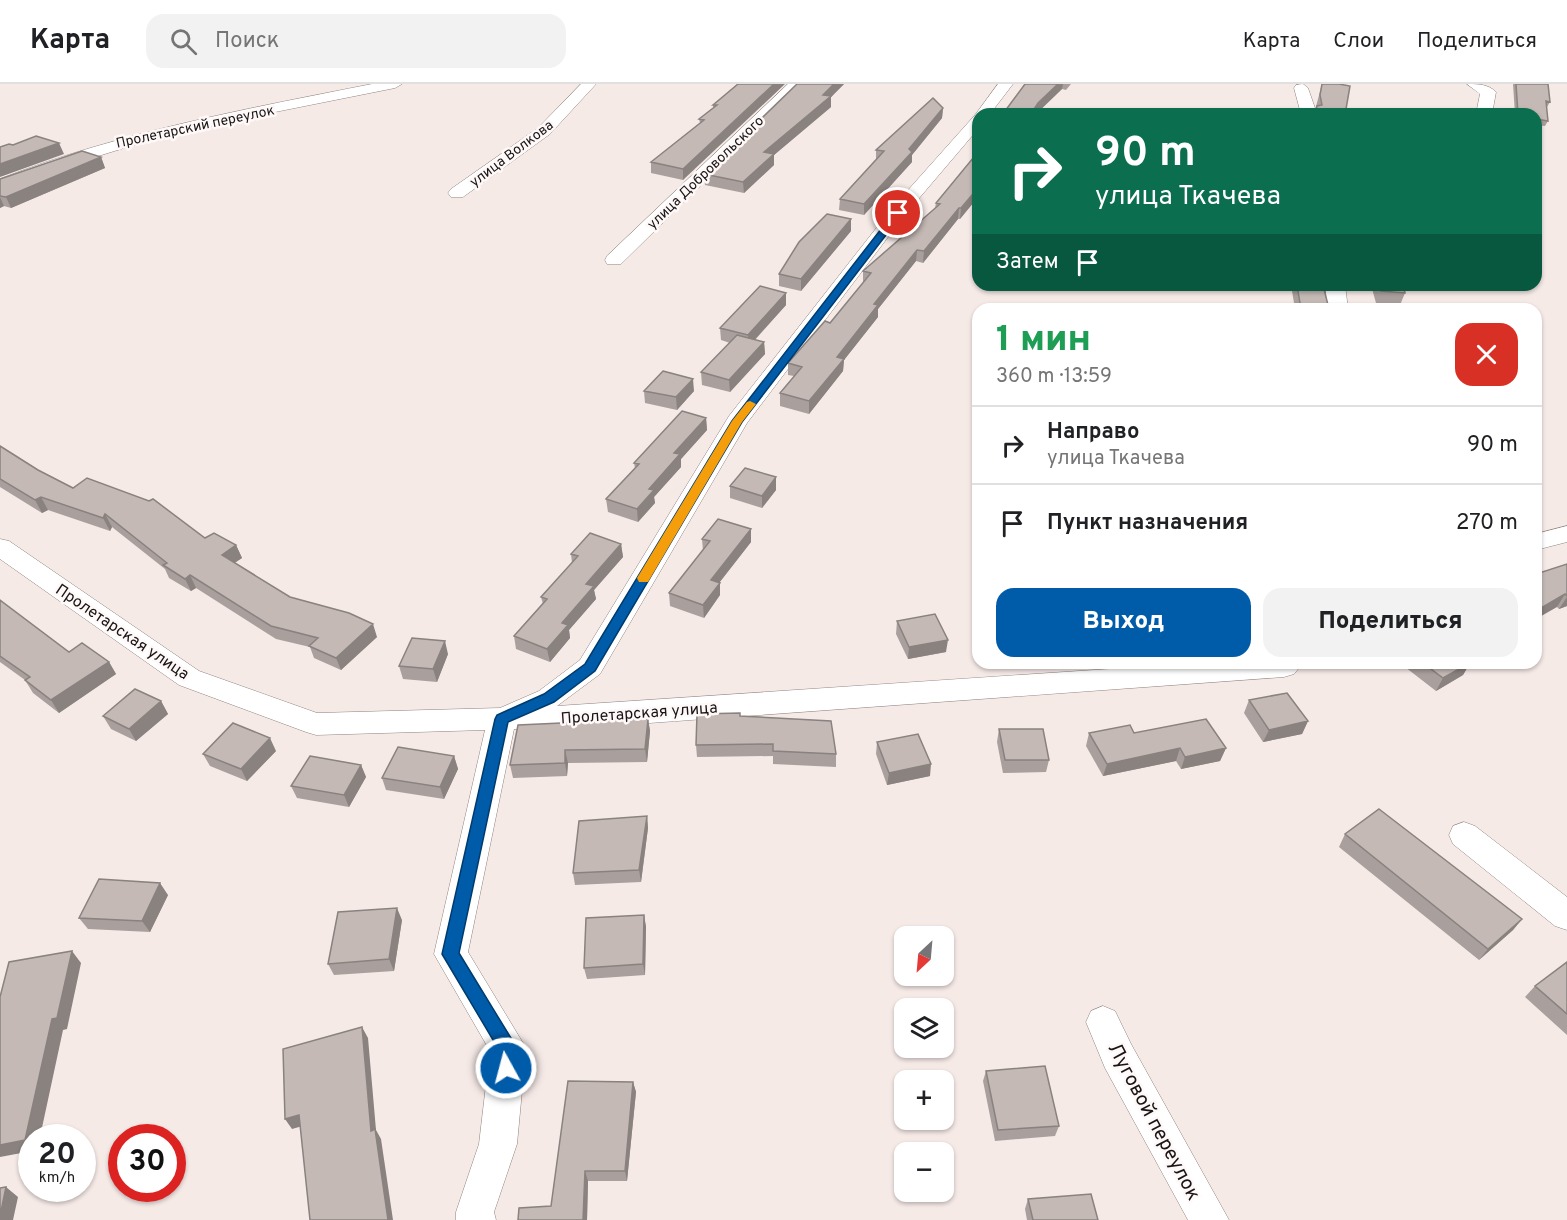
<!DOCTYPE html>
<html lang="ru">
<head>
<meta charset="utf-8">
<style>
  body { margin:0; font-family:Overpass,sans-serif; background:#f2f2f2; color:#202124; height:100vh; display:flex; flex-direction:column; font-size:22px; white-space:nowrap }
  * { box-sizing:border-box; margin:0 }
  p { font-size:20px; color:#757577 }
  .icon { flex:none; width:33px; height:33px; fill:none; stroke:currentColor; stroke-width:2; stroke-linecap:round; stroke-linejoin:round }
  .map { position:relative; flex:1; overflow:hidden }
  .details { position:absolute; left:972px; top:219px; width:570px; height:366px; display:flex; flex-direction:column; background:#fff; border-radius:18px; box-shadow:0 2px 4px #0004 }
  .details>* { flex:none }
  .guide { position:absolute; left:972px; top:24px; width:570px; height:183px; border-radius:18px; box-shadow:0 2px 4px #0004; background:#0b6e4f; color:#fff; overflow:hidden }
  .needle { width:39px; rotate:206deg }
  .buttons { position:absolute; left:894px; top:842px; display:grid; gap:12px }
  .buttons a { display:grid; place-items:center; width:60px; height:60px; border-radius:12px; background:#fff; box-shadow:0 2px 4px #0004; font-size:30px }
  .speed { position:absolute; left:18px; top:1040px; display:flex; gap:12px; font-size:30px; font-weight:700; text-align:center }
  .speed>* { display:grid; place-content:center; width:78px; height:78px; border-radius:50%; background:#fff; box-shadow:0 2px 4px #0004; line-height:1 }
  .speed small { font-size:15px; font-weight:400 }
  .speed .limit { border:9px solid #d22; background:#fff; color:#111 }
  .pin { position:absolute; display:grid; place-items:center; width:51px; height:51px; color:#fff; margin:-26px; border:3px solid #fff; border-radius:50%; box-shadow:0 2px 6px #0007 }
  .me { position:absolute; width:66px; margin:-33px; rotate:353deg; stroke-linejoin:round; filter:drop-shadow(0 0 4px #0008) }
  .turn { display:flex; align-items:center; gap:21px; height:126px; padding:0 24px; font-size:27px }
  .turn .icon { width:78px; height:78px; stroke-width:2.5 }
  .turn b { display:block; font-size:42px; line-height:51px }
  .then { display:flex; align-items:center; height:57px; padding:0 24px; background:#0003; gap:12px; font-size:22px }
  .round { display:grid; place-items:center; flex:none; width:63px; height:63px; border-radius:18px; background:#f2f2f2 }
  .overview { display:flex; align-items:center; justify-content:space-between; height:102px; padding:0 24px }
  h1 { font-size:36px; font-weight:800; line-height:45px; color:#1e9e55 }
  .primary-button { display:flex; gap:12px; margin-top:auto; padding:12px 24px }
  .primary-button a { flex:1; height:69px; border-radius:18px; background:#005ba9; color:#fff; font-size:24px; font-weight:800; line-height:69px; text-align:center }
  .primary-button a+a { background:#f2f2f2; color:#202124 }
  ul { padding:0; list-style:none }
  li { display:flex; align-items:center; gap:18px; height:78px; padding:0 24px; border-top:2px solid #e0e0e0 }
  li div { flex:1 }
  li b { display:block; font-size:22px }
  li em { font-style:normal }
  header { display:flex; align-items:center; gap:36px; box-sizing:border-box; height:84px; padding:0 30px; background:#fff; border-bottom:2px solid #e0e0e0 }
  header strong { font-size:28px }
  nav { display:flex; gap:33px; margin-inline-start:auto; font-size:21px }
  .search { width:420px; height:54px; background:#f2f2f2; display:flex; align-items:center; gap:15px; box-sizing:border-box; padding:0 21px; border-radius:18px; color:#757577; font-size:22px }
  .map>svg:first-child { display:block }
</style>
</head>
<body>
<header>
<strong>Карта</strong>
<div class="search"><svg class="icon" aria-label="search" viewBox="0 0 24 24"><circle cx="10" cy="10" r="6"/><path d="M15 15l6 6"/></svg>Поиск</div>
<nav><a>Карта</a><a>Слои</a><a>Поделиться</a></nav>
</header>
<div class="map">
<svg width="1567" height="1136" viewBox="0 0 1567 1136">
  <rect width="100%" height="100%" fill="#f6eae7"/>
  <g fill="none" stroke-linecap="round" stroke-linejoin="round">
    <g stroke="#8e8380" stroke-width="1">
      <path id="street" d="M372 0H402L395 4 245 34 150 56 53 86 0 106V95C120 48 246 25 372 0Z
        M581 0H596L550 50 463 113H451L448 109 451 105 538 44Z
        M788 0H804L621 180H607L605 176 607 172Z
        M998 0H1013L990 30H978V45L904 132 747 339 600 590 557 622 1199 579H1303L1294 590 1284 593 594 643 514 645 468 868 526 964 517 1060 494 1128 496 1136H456V1128L479 1060 490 967 434 870 485 646 316 651 306 648 179 601 0 475V455L9 457 199 587 317 629 500 624 539 607 580 576 729 332 892 124 975 31Z
        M1303 0 1308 4 1317 30H1301L1294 4 1296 1Z
        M1467 0C1478 0 1488 0 1496 8L1492 30H1476L1480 10Z
        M1325 201H1345L1348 225H1328Z
        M1567 442V458L1536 466V450Z
        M1464 738 1475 742 1567 813V846L1555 842 1453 760 1449 751 1453 742Z
        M1103 922 1115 927 1131 960 1229 1136H1188L1105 984 1086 938 1091 927Z"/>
    </g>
    <use href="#street" fill="#fff" fill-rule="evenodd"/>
  </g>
  <path fill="#a99f9c" d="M738 0 683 96 651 89V78L700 39 699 35 713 24V21Z
    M797 0H844L831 13V23L774 71V81L744 109 705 101 704 90Z
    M1025 0H1071L1066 6 1062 5 1036 30H1004L1005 27Z
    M1322 0 1346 25 1353 30H1314Z
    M1513 0H1548L1550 18 1547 23H1546L1548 37 1545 42 1536 41V30H1515Z
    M943 24 942 34 912 71V78L864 131 839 126 840 115 876 76V66Z
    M978 68V113L960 135H958L923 179 916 177 878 225V233L844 276 843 287 809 330 780 322V309L794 292 788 291V279L830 239 863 199V187L935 124 936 119Z
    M101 73 105 84 11 124 4 122 0 124V95Z
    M851 147 801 207 779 202V190Z
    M1291 201H1323L1329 225H1295Z
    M1371 201H1403L1405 209 1400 221 1376 219Z
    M786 209V221L755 256 764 258 765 270 730 308 702 301 701 288 730 259 721 256 720 244Z
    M644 307H694L677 326 645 319Z
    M706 334 707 346 681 375V383L654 413 655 419 638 438 608 428 606 415 635 384 634 379Z
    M0 362 38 386 73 404 205 454 236 461 242 474 234 479 290 513 377 553 341 586 314 574 310 563 276 555 196 504 191 507 169 494 165 485 112 443 110 447 48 426 42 429 0 403Z
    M776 393V406L762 424 730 414V402Z
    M751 445V458L719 499 720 511 704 534 670 522 669 509 703 467 702 455Z
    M621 460 623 473 594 506 596 515 569 546 570 554 550 578 516 565 514 552 543 520 541 513 572 479 571 470Z
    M1567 480V522L1559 525 1557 523Z
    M0 516 69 568 109 578 116 590 59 629 33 609 25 596 0 578Z
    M897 537 946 568 908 575 896 550Z
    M448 570 437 598 403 595 399 582Z
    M1407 579H1470L1463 591 1436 607 1405 583Z
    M1249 616 1308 637 1302 650 1263 658 1244 629Z
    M161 617 168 630 136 657 111 645 103 632Z
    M740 632 836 670V683L773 680V672L697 673 696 661Z
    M648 635 650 647 647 678 568 679 567 692 513 694 510 681 605 637Z
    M999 645 1049 676 1046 688 1003 689 997 658Z
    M1089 649H1134L1226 664 1220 677 1181 685 1176 677 1103 692 1086 662Z
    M877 658 930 692 887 701 876 670Z
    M276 667 247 697 210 682 203 670Z
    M454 672 458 685 444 715 386 706 382 694Z
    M361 681 366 693 349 723 297 714 291 702Z
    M647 732 648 744 641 798 575 801 573 789Z
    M1345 750 1522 835 1513 846 1479 876 1339 763Z
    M168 811 150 848 88 845 79 834Z
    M644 831 646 843 645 891 587 895 584 884Z
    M402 836 394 887 334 891 328 880Z
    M1567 878V951L1525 913 1535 902Z
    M986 987 1059 1042 1055 1052 995 1057 983 997Z
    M633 998 636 1008 627 1097H588L587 1136H518L551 1122Z
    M1028 1115 1098 1136H1027L1025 1125Z"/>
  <path fill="#89827f" d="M774 0H785L683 96V85Z
    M834 0H844L831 13V23L774 71V81L744 109 743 98 764 68Z
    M1058 0H1063L1062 5 1036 30H1031L1038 19Z
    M943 24 942 34 912 71V78L864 131V120Z
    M59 59 64 70 0 93V80Z
    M101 73 105 84 11 124 6 113Z
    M978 104V113L960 135 961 124Z
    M0 113 4 122 0 124Z
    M959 124 958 135 923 179 924 167Z
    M851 135V147L801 207V195Z
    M917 166 916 177 878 225V233L844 276 843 287 809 330V317L837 273 874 220Z
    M786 209V221L748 263V251Z
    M764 258 765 270 730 308 729 296Z
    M693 295 694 307 677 326 676 313Z
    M706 334 707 346 681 375V383L654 413 655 419 638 438 637 425 649 405 674 369Z
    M776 393V406L762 424V412Z
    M41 413 48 426 42 429 35 416Z
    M105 430 112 443 110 447 103 434Z
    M751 445V458L712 508 711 496Z
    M621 460 623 473 594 506 596 515 569 546 570 554 550 578 547 565 562 539 586 500Z
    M236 461 242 474 227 484 222 471Z
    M190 491 196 504 191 507 185 495Z
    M720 499V511L704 534 703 521Z
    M1565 510 1557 523 1536 535V527Z
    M1567 513V522L1559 525Z
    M373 540 377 553 341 586 336 574Z
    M948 556 946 568 908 575 909 563Z
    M445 557 448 570 437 598 433 585Z
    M109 578 116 590 59 629 51 616Z
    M1470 579 1463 591 1436 607 1443 594Z
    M161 617 168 630 136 657 129 645Z
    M648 635 650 647 647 678 645 665Z
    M1308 637 1302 650 1263 658 1269 646Z
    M270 654 276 667 247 697 241 685Z
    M1180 664 1176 677 1103 692 1107 680Z
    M1226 664 1220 677 1181 685 1185 673Z
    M565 666 568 679 567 692 565 679Z
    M454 672 458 685 444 715 440 703Z
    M931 680 930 692 887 701 889 689Z
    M361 681 366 693 349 723 344 711Z
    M647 732 648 744 641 798 639 786Z
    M160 799 168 811 150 848 142 837Z
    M397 824 402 836 394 887 389 875Z
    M644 831 646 843 645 891 643 880Z
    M1522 835 1513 846 1479 876 1488 865Z
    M72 867 81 879 67 945 63 946 40 1053H32V1067L0 1073V1061L52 935Z
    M362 943 368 954 376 1046 381 1055 393 1136H388L371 1047Z
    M633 998 636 1008 627 1097 625 1087Z
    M299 1031 306 1041 292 1045 285 1035Z
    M585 1087 588 1097 587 1136H583Z
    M6 1103 18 1113 13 1136H0V1132Z"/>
  <path fill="#c4b9b5" stroke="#89827f" stroke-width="1.5" d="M738 0H774L683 85 651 78 704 36 699 35 717 21H713Z
    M797 0H834L823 11 831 12 764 68 774 70 743 98 704 90Z
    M1025 0H1058L1038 19 1031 30H1005L1007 28 1005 27Z
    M1322 0H1339L1350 2 1346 25 1354 27 1353 30H1315L1317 22 1322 21 1320 11Z
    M1516 0H1548L1550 18 1546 17 1548 37 1536 35V30H1518Z
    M933 14 943 24 909 65 912 68 864 120 840 115 884 67 876 66Z
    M36 52 59 59 0 80V63L9 60 13 61Z
    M82 67 101 73 6 113 0 112V95Z
    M978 68V104L961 124H959L924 167 917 166 874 220 878 221 837 273 844 275 809 317 780 309 802 283 788 279 825 237 830 239 871 189 863 187 940 120 936 119Z
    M827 130 851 135 801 195 779 190 799 158Z
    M1297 201H1323L1329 225H1301Z
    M1379 201H1403L1405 209 1381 207Z
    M760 202 786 209 748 251 720 244Z
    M737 251 764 258 729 296 701 288Z
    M663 287 693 295 676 313 644 307Z
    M682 327 706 334 674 369 680 370 649 405 654 406 637 425 606 415 639 380 634 379Z
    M0 362 38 386 73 404 87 394 149 417 153 415 205 454 214 449 236 461 222 471 290 513 349 529 373 540 336 574 309 562 318 554 271 542 190 491 185 495 163 481 167 479 105 430 103 434 41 413 35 416 0 395Z
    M745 384 776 393 762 412 730 402Z
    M718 435 751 445 711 496 720 499 703 521 669 509 710 457 702 455Z
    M590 449 621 460 586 500 594 502 562 539 568 541 547 565 514 552 547 515 541 513 578 472 571 470Z
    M1567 480V512L1565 510 1536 527V490Z
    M0 516 69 568 82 559 109 578 51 616 25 596 30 593 0 572Z
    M935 530 948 556 909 563 897 537Z
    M412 554 445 557 433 585 399 582Z
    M1423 579H1470L1443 594Z
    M135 605 161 617 129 645 103 632Z
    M1287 609 1308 637 1269 646 1249 616Z
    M740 629V632L831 637 836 670 773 667V660L696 661 697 630Z
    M605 635H648L645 665 565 666V679L510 681 518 641 605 637Z
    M1206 635 1226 664 1185 673 1180 664 1107 680 1089 649 1130 641 1134 649Z
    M233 639 270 654 241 685 203 670Z
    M999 645H1043L1049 676H1005Z
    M918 650 931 680 889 689 877 658Z
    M398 663 454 672 440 703 382 694Z
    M310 672 361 681 344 711 291 702Z
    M1379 725 1522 835 1488 865 1345 750Z
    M647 732 639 786 573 789 579 737Z
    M99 795 160 799 142 837 79 834Z
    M397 824 389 875 328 880 338 828Z
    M644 831 643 880 584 884 586 834Z
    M72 867 57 934 52 935 25 1056 0 1061V913L9 878Z
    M1567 878V930L1535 902Z
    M362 943 371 1047 375 1045 388 1136H310L299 1031 285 1035 283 965Z
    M1045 982 1059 1042 998 1046 986 987Z
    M568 997 633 998 625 1087H585L583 1136H518L519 1124 551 1122Z
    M6 1103 0 1132V1104Z
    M1091 1110 1098 1136H1033L1028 1115Z"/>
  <path fill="#005ba9" stroke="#003b6e" stroke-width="1.5" d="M895 127 903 129 742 338 595 587 554 618 508 638 459 869 517 964 513 990 506 992 500 990 497 984 499 966 442 870 495 635 497 631 544 610 585 580 732 337Z"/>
  <path fill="#f59e0b" d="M750 317 756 320 742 338 648 498H639L637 494 732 337 747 318Z"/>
  <g text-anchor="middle" stroke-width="5" stroke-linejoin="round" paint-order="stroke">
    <g font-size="14" fill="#191514" stroke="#fef9f8">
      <text transform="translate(195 42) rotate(-12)" y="5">Пролетарский переулок</text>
      <text transform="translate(511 69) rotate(-37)" y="5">улица Волкова</text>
      <text transform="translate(705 88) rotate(-44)" y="5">улица Добровольского</text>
    </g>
    <g font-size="16" fill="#191514" stroke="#fef9f8">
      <text transform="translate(123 547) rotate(34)" y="6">Пролетарская улица</text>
      <text transform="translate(639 628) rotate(-4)" y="6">Пролетарская улица</text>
    </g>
    <g font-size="20" fill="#191514" stroke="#fef9f8">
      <text transform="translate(1155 1037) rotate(62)" y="7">Луговой переулок</text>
    </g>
  </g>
</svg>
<div class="buttons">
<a><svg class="needle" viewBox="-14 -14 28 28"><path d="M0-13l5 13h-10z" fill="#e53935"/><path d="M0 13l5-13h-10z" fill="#757577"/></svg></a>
<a><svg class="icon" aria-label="layers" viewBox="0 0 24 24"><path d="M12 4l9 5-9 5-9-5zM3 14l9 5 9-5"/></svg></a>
<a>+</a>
<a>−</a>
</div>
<div class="speed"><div>20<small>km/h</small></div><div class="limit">30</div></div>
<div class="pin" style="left:898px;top:129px;background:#d93025"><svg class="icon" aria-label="arrive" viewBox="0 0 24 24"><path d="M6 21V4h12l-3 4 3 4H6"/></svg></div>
<svg class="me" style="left:506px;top:984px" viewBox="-20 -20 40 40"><circle r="17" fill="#005ba9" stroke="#fff" stroke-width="3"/><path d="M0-11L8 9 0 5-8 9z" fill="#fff"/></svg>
<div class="guide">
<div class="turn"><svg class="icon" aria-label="right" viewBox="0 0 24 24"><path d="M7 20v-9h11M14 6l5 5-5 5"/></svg><div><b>90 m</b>улица Ткачева</div></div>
<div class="then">Затем<svg class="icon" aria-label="arrive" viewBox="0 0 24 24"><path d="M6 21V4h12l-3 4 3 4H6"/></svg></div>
</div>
<section class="details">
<div class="overview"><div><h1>1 мин</h1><p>360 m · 13:59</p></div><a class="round" style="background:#d93025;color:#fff"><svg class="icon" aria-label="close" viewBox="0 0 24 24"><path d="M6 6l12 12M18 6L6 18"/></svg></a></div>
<ul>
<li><svg class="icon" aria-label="right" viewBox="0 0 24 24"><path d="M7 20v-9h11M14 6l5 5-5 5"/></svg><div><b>Направо</b><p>улица Ткачева</p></div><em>90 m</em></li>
<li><svg class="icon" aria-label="arrive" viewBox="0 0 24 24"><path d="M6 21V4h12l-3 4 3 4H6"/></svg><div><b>Пункт назначения</b></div><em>270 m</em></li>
</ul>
<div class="primary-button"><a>Выход</a><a>Поделиться</a></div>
</section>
</div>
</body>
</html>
